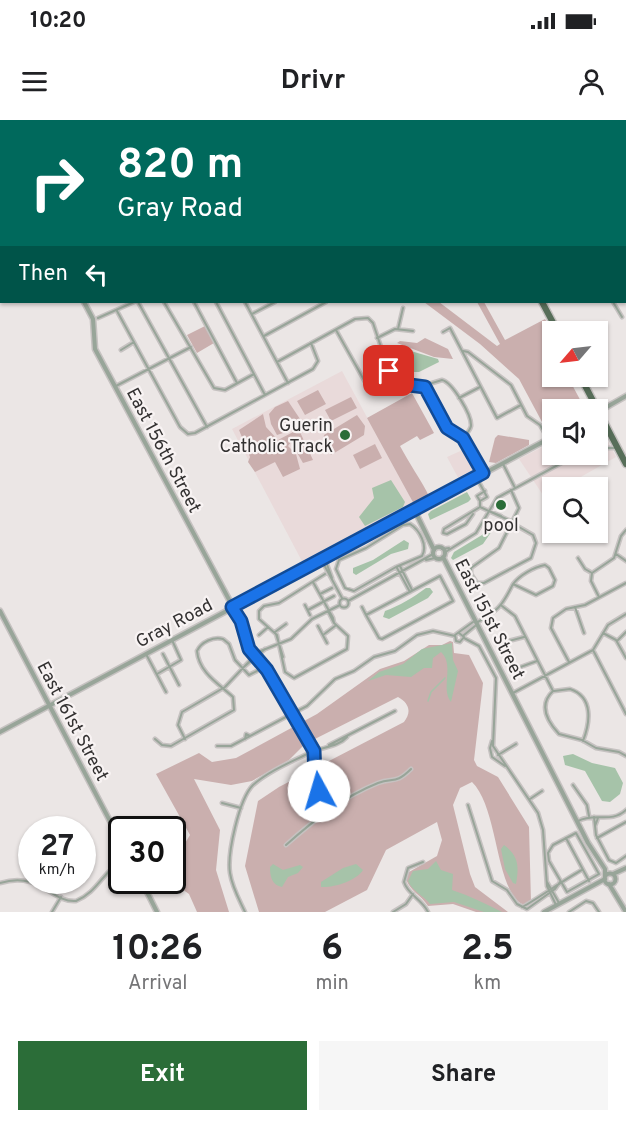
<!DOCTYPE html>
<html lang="en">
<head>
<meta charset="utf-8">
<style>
  body { margin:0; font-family:Overpass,sans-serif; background:#f6f6f6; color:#202124; height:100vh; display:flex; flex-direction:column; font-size:22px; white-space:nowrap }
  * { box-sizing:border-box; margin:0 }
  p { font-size:20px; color:#757577 }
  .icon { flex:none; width:33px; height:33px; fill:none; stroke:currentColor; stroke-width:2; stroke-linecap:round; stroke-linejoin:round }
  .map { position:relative; height:792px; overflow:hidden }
  .sheet { display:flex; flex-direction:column; background:#fff; flex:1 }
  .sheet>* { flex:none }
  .hud { position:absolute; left:0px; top:0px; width:627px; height:183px; box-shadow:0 2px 4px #0004; background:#00695c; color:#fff; overflow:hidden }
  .needle { width:39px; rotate:242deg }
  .buttons { position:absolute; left:542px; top:201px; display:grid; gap:12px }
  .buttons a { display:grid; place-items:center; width:66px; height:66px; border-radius:0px; background:#fff; box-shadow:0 2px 4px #0004; font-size:30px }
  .speed { position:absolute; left:18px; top:696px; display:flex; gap:12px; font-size:30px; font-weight:700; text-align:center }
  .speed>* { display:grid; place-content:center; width:78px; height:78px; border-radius:50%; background:#fff; box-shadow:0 2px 4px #0004; line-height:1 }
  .speed small { font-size:15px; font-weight:400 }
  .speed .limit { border:3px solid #111; border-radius:9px; background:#fff; color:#111 }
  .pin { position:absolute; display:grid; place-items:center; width:51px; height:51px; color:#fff; margin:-26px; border-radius:12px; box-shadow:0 3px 9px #0006 }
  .me { position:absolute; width:66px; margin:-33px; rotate:354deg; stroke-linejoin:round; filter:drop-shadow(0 0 4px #0008) }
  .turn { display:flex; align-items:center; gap:21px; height:126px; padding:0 18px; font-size:27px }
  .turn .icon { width:78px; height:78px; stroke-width:2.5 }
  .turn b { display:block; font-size:42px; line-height:51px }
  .then { display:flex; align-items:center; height:57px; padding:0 18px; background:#0003; gap:12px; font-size:22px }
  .eta { display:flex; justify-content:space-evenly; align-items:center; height:102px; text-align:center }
  .eta b { font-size:36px; font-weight:700; line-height:42px }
  .action { display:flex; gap:12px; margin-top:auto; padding:12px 18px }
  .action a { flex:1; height:69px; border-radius:0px; background:#2b6d38; color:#fff; font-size:24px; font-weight:700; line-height:69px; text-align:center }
  .action a+a { background:#f6f6f6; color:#202124 }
  .status { display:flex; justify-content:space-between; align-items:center; height:42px; padding:0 30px; background:#fff; direction:ltr }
  .status svg { height:16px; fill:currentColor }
  header { display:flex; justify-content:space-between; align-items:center; height:78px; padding:0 18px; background:#fff; font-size:27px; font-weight:700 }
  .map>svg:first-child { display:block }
</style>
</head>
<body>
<div class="status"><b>10:20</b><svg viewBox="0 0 49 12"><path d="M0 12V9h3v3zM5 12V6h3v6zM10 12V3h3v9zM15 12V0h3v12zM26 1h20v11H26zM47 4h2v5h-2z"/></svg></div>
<header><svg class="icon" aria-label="menu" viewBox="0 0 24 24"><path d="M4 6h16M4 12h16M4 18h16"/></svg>Drivr<svg class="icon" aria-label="person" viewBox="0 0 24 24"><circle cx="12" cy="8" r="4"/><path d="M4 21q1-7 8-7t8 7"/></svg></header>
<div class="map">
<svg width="626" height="792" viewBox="0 0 626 792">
  <rect width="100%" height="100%" fill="#ebe6e5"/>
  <path fill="#e9dada" d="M342 251 415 386 304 445 232 309Z
    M597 300 616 337 563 367 552 368V374L545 378 519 339 552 322V334H597Z
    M467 328 479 353 461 363 447 337Z"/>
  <path fill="#caafae" d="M424 182H439L497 226 500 224 477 182H484L505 220 545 199 552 211V256L571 257 569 259 585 289 552 290V313L549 315 519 259 480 224Z
    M205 206 214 223 197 233 187 215Z
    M425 218 448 229 453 239 434 237 397 223 400 221 417 223Z
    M318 270 326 284 305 295 297 281Z
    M412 273 434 313 420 320 417 316 400 326C410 345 420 358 430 378L415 386 367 298Z
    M351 277 357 288 331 301 325 290Z
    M288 281 302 302 295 309 277 315 271 304 269 294 275 287Z
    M263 294 266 307 278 320 295 311 300 312 313 340 303 343 291 322 288 326 296 334 300 349 283 357 275 342 255 352 248 342 250 337 239 310Z
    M357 295 365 306 364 315 331 335 323 324 324 315Z
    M498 315 529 320V325L496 343 489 342 495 318Z
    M375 324 382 338 360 349 353 335Z
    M450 521 453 522 454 533 469 535 483 563 474 640 477 646 498 657 529 707 531 782 524 785C495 773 499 688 472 662L460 668 453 685 470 754 475 767 508 792H476L453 784 428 786C421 775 410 771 406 759L409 752 437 736 442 720 437 702 386 730 367 770 325 792H259L245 746 258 681 279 667 404 602C412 592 409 583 398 577L305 624 289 640 252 661 231 665 194 659 220 710 216 750 229 792H197L189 774 182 769 169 773 163 761 172 760 173 743 190 715 156 654 199 633 212 642 236 638 317 594 380 549 404 541 429 525H442Z"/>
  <path fill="#a6c3a9" d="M404 229 438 239 439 242 419 252H411L404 245 400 230Z
    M391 360 405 382 403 387 365 406 359 397 374 378 372 368Z
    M467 372 471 379 468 382 430 400 428 394 431 391Z
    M492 400 496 405 483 424 453 440 451 438 454 432 482 415Z
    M404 420 409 423 408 429 391 434 356 455 353 453V448L373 440Z
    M426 468H430L433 472 428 478 389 499 383 497 385 491C399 486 414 477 426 468Z
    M452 523 453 540 458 551 451 582C440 568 455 545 441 532L433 538 432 548H424L411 557 386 555 368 561 379 552 403 544 422 529Z
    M573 634 592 643 615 648 623 663 620 674 610 682 602 681 585 651 565 645 563 636Z
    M504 725C519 736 519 747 516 764L513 763 505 749 501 729Z
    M436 741 441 750 453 754 452 770C470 776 486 784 502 792H484L454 782 430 784C423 775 412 771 408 761L413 751 428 749Z
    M273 744 283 750 300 745 303 747 298 753 288 757 282 767C272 765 270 757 270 747Z
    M356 744 363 750C356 761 333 768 321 767V762L343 748Z"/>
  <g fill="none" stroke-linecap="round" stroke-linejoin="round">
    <path stroke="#a6c3a9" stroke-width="1.5" d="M428 581 431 572 445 558"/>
    <g stroke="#c6c2c1" stroke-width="5">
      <path id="minor" d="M42 0 44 2
        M71 0 72 2
        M95 0 97 2
        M134 0 135 2
        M268 0 269 2
        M518 0 519 2
        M614 0 615 2
        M17 2 19 0
        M499 2 500 0
        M581 2V0
        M0 12 2 11
        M626 14V15
        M0 21 2 24
        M626 24V23
        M626 68V69
        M138 182 207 307
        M164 182 214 268 225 270 254 254
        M194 182 237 263
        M216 182 265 275
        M245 182 288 263
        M613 182 622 197
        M117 191 180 307 188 314 195 313 313 249 318 241 311 223
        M252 194 275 182
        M98 198 134 182
        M398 209 403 188
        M336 210 369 269 381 271 395 260
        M443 212 450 208 497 298 521 285
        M264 216 326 182
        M377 218 395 209 413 211
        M121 230 134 222
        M463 231 468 232 511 265 527 296 540 305 548 319
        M277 242 355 199 368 198 373 203 390 254 402 264 416 268 442 260C452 262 472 295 471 306 470 311 466 314 463 318
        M116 266 191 227
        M426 268 447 308 463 318 483 353
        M459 278 480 267
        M597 328H615
        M503 344 515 368
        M511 370 519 388 499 428 471 448V454L477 463H484L531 438 536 423 533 415 512 403
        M480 381 477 376 485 371
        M480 387 513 402
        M480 387V381L487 377 480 364
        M491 392 501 396
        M473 394 466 404 447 414 443 413 444 409 480 387
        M410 404C420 410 428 426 422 436L396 447 354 471 345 468 336 449 339 440 366 428 403 405Z
        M442 429 449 428
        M444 433 476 413 497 378 578 334
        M616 434 626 441
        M578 438 585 449 592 453
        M325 439 332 458
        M426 440 435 438
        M322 441 342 478
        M400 446 412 470
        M397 448 410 472
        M325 454 279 483 264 486 259 491V499L277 515 285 552 294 558 347 529 348 516 334 503
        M440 456 453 481 382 519 379 518 366 495Z
        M313 462 333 498 334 503 328 491
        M320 474 332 468
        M599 477 591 461 592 453 614 438 621 416 626 410
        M339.5 483a4.5 4.5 0 1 1 9 0a4.5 4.5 0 1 1-9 0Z
        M348 481 433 434
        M305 485 310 495
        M502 486 515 496 553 571
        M233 487 241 501 249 529 267 550 314 631 316 642 315 656
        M362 487 366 495
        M575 487 584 513
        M232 489 242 508
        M308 490 334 476
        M476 503C498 491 502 486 513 464 520 455 534 447 545 445L549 448 555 460 553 466 536 475 513 464
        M318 506 327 523
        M275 512 286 504
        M459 513 464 517 460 522 456 521 455 515 473 502
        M603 513 616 520 626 538
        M276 514 283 537
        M259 515 268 507
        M323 515 335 506
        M464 515 475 506
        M464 518 479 526 496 558 493 626 538 693 543 710 547 766 556 785
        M617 521 626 512
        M501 523 524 517
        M593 530 626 594
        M146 534 166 572
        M163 534 179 565
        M569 542 551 508 553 498 566 489 585 485 626 463
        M245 546 265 529
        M515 549 537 541
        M157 554 181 540 172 520
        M553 571C538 585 547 601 559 614L582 620 596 628 619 632 626 636
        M554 571 570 569C594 577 590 603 583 621
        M513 573 593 530 608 505 626 494
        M282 599 307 586 335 559 354 551 374 537 395 531 417 515 433 511 455 516
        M155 619 162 625 171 626 234 590 233 577C219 564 199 553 197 531 201 522 214 516 223 519L229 524 235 540 249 555 257 551
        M185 619 178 605 182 592 225 567 258 532 291 519 312 499 340 485
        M245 619 246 614 250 616
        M492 621 490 628 492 637 505 646
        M329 625 395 591
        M217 626H231L299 590
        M311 632 313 653 326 691
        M498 635 516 624
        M573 665 587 685 589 696
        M530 679 542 671
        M222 683 241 688
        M468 685 492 761 507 770 517 784 527 789 555 769 560 762
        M594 697 595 706 598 698
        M578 701C595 692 611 704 626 690
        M595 706 596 715 609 740 616 743 626 736
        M576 713 599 754 567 772 549 741 548 733 553 725Z
        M566 718 589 761
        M597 718 626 702
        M286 725C314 700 343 677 378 663 393 657 395 665 411 649
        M423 742 408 748 404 762C408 775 422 779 428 792
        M547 762 559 783
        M0 763C41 751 51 783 76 781 98 772 103 751 122 741
        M522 787C527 786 571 755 582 750
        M52 792 61 777
        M245 792C239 779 232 767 230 753 227 734 239 679 253 665 269 651 291 642 309 633 322 627 338 627 347 617
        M393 792 406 784 413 774
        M569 792 586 781 593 783 599 792"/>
    </g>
    <g stroke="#c6c2c1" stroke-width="7">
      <path id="tertiary" d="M84 182 93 199 95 229 233 487
        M598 292 626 276
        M414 389 434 430
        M433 433a6 6 0 1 1 12 0a6 6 0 1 1-12 0Z
        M443 437 588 723 605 749V757
        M0 491 122 724
        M0 612 552 317
        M604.5 759a5.5 5.5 0 1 1 11 0a5.5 5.5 0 1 1-11 0Z
        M613 754 626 748
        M141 760 157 792
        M609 764 626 792
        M544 792 605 759"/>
    </g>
    <g stroke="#c6c2c1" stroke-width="8">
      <path id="secondary" d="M245 2 248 0
        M252 2 255 0
        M0 133 2 132
        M0 137 2 136"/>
    </g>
    <g stroke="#c6c2c1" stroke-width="9">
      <path id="primary" d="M442 0 443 2
        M542 182 558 212
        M580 256 626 344"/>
    </g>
    <use href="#minor" stroke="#98a599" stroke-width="2"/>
    <use href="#tertiary" stroke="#98a599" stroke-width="4"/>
    <use href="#secondary" stroke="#728574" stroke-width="4.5"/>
    <use href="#primary" stroke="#576e59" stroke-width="6"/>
  </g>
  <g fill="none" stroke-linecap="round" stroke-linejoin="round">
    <g stroke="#114b97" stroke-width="15">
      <path id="route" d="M319 671 315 656 314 631 267 550 249 529 241 501 232 487 483 353 463 318 447 308 425 267 402 264 389 251"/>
    </g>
    <use href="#route" stroke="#1a73e8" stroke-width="10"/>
  </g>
  <g fill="#2b6d38" stroke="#f8f3f3" stroke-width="2">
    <circle cx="345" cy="315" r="6"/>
    <circle cx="501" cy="385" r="6"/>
  </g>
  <g text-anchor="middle" stroke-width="4.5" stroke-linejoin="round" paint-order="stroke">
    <g font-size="18" fill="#333131" stroke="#f8f3f3" text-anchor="end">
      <text x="333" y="311">Guerin<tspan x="333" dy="21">Catholic Track</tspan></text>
      <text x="501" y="411" text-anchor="middle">pool</text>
    </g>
    <g font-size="18" fill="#333131" stroke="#f8f3f3">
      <text transform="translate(164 330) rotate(62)" y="6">East 156th Street</text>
      <text transform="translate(490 499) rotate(63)" y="6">East 151st Street</text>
      <text transform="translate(174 503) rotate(-28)" y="6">Gray Road</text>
      <text transform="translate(73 601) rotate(62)" y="6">East 161st Street</text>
    </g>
  </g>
</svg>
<div class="buttons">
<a><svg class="needle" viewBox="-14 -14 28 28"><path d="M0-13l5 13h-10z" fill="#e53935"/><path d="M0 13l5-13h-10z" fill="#757577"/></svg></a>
<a><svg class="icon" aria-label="sound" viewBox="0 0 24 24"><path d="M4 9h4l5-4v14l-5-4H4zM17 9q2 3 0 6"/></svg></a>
<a><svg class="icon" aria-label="search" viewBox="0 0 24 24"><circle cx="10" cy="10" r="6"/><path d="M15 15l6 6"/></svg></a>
</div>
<div class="speed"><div>27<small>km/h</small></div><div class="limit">30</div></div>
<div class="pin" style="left:389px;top:251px;background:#d93025"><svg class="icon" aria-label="arrive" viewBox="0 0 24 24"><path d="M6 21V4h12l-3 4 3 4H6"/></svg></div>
<svg class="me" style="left:319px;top:671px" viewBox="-20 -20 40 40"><circle r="19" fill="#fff"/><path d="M0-13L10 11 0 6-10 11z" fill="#1a73e8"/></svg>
<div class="hud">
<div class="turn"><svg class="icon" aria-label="right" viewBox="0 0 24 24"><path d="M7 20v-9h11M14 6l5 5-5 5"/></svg><div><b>820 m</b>Gray Road</div></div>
<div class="then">Then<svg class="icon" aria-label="left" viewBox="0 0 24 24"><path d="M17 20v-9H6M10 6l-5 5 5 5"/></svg></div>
</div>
</div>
<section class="sheet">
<div class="eta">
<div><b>10:26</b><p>Arrival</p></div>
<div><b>6</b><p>min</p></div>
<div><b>2.5</b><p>km</p></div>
</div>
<div class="action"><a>Exit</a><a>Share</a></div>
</section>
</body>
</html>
